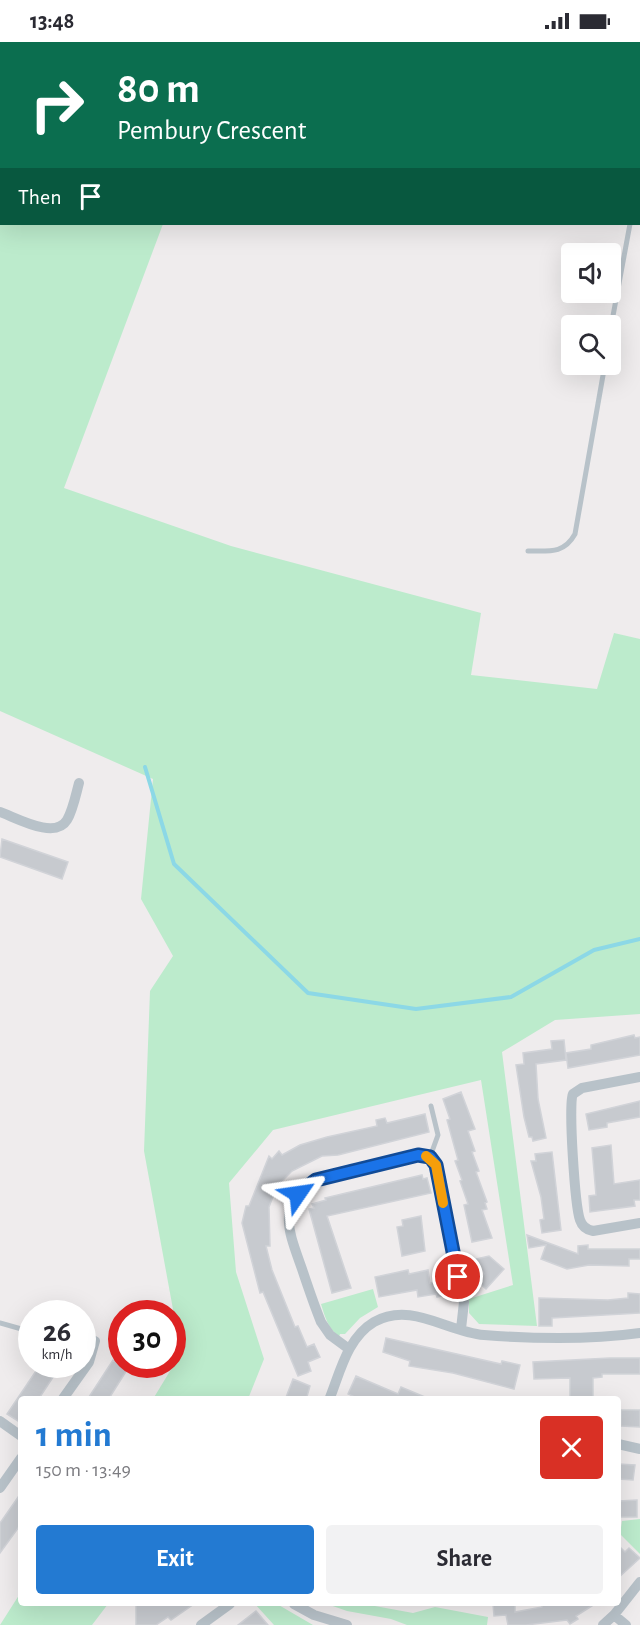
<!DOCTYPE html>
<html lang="en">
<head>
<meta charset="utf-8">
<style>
  body { margin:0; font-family:"Alegreya Sans",sans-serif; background:#f2f2f3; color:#2b2b33; height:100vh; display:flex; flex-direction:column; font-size:22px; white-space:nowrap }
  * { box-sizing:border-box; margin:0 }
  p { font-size:20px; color:#7c7c81 }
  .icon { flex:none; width:33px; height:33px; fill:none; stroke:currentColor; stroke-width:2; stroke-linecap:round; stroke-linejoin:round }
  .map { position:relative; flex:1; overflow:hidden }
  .details { position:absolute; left:18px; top:1354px; width:603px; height:210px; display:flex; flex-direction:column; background:#fff; border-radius:6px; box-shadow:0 6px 24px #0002 }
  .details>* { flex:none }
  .guide { position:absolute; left:0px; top:0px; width:640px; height:183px; box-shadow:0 6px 24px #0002; background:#0b6e4f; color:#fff; overflow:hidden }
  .fabs { position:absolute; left:561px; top:201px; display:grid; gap:12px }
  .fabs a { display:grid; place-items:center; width:60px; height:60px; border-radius:6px; background:#fff; box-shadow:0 6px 24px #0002; font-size:30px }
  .speed { position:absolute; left:18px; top:1258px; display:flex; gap:12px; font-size:30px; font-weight:700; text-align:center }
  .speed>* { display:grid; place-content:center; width:78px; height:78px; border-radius:50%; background:#fff; box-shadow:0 6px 24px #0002; line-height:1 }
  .speed small { font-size:15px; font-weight:400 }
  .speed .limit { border:9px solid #d22; background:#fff; color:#111 }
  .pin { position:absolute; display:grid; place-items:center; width:51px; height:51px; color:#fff; margin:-26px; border:3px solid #fff; border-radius:50%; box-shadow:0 2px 6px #0007 }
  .me { position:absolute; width:66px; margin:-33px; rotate:58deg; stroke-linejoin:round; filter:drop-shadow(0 0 4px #0008) }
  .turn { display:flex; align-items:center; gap:21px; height:126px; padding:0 18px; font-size:27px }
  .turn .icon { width:78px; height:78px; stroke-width:2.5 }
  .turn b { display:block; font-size:42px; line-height:51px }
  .then { display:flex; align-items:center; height:57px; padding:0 18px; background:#0003; gap:12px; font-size:22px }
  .round { display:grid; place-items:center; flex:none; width:63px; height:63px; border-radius:6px; background:#f2f2f3 }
  .overview { display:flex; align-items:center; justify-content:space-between; height:102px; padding:0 18px }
  h1 { font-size:36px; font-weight:700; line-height:45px; color:#237ad2 }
  .action { display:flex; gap:12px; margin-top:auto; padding:12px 18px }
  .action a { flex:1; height:69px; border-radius:6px; background:#237ad2; color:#fff; font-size:24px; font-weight:700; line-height:69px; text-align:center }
  .action a+a { background:#f2f2f3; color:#2b2b33 }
  .status { display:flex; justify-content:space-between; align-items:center; height:42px; padding:0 30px; background:#fff; direction:ltr }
  .status svg { height:16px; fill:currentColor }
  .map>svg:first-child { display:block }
</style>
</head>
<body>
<div class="status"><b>13:48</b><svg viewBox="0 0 49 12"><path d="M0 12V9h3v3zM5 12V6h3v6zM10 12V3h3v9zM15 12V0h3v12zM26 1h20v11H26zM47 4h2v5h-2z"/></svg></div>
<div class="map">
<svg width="640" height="1583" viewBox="0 0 640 1583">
  <rect width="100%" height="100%" fill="#efeced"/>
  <path fill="#bcebcc" d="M0 0H232L2 2V182H163L64 446 231 504 481 571 471 633 597 647 614 591 640 597V972L555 978 502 1010 537 1284 479 1282 469 1271V1257L513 1243 481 1038 273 1088 229 1141 236 1230 264 1317 248 1357H153L181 1311 144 1109 150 949 173 914 141 857 153 737 0 669Z
    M401 0H616L617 1 409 2Z
    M373 1247 378 1265 360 1276 345 1292H340L339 1295C328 1286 325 1275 321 1262Z
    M640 1477V1512L620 1492 622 1479Z
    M21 1550V1562H108L92 1583H0Z
    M255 1562H277L313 1583H274Z
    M327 1562H364L413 1571 435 1565 488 1575 487 1583H407L391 1577 347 1569Z"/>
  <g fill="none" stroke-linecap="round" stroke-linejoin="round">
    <path stroke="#8cd8e6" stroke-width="4" d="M145 725 174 822 308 951 416 967 511 955 594 908 640 897"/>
  </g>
  <path fill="#c7cacf" stroke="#d1d3d8" stroke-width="1.5" d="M2 797 68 820 62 837 0 815Z
    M634 993 635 996 640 995V1013L568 1026 566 1011 591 1007V1003Z
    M564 998 566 1018 536 1022 538 1057 546 1096 533 1099 532 1095H529L524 1075 516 1023 524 1022 523 1011 552 1007 551 999Z
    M461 1050 475 1087 468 1089 475 1109 472 1110 479 1129 476 1130 487 1160 485 1161 487 1167 482 1168 492 1196 472 1200 464 1163 468 1162 460 1139 462 1138 455 1119 458 1118 447 1078 450 1077 443 1057Z
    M640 1059V1075L607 1081V1085L589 1088 586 1072Z
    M425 1072 429 1090 338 1113 322 1114 292 1129 277 1144 269 1165 270 1204H266L272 1228 295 1285 298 1284 307 1305 314 1302 320 1315 308 1320 311 1329 298 1334 263 1250 260 1251 242 1181 246 1164H249L269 1114 272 1117 279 1109 282 1113 300 1103 327 1095 377 1084 376 1078 385 1076 387 1081Z
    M611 1103 614 1142 640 1138V1158H634L635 1164 590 1170 589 1154 596 1153 592 1106Z
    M552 1110 561 1188 542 1191 540 1178 544 1177 541 1155 531 1119H536L535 1112Z
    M422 1133 423 1137 427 1136 431 1151 327 1174 351 1246 332 1251 309 1167 314 1166 312 1162 326 1158 325 1156Z
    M421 1174 425 1209 402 1214 397 1185 403 1184 402 1178Z
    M527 1193 578 1212V1204L588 1203V1207H640V1217H629V1224L589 1223 567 1227 541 1217 546 1203 529 1206Z
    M489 1214 504 1227 486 1247 478 1240 484 1232 476 1217Z
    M408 1228 409 1232 428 1228 430 1241 447 1237 450 1252 437 1255 436 1252 418 1255 417 1248 379 1255 375 1235Z
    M628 1251 640 1252V1271L552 1276V1284H539V1256L608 1258 628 1256Z
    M386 1296 501 1322 502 1319 520 1323 514 1347 453 1331 409 1324 410 1319 383 1310Z
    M610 1316H640V1332H602V1335L593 1336V1358H570V1336L534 1337 533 1320Z
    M113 1318 127 1328 108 1358H87Z
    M40 1323H61L38 1358H21V1381L7 1372Z
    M356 1334 398 1352 401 1345 432 1358H361L348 1352Z
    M293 1337 310 1344 306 1358H285Z
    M621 1368H640V1385L621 1384Z
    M618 1422 635 1423 633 1438 618 1437Z
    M21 1451V1482L0 1511V1481Z
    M637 1458V1475H619V1459Z
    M618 1503 625 1510 629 1506 640 1516 618 1536Z
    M136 1562H194L171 1578 168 1575 156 1583H136Z
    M493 1562H515V1570L542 1565V1562H595L576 1574 578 1577 570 1582 567 1578 526 1583H508L506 1573 494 1574Z
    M256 1569 268 1583H238Z"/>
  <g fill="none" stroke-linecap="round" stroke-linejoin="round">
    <path stroke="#b8c2c9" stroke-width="5" d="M639 131 640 125
      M610 290 630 182
      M528 509C549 509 564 512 575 492L605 322
      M430 1115 438 1093 431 1064
      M0 1281 32 1290"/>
    <path stroke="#b8c2c9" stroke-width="10" d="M0 770C17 776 55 798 67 778 73 768 76 752 79 741
      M640 1035 582 1046 573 1052C568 1061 575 1164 580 1178 582 1184 587 1188 593 1189L640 1181
      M349 1307 330 1293 321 1280C314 1263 308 1245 302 1227 289 1190 275 1162 317 1138L418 1114 430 1115 436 1123 464 1260 461 1287
      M62 1358 89 1320 95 1299
      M329 1358C340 1331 347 1296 374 1280 411 1259 447 1290 484 1293 535 1297 590 1298 640 1291
      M0 1379 21 1394
      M618 1402 640 1407
      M0 1446 21 1416
      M294 1562 314 1573 347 1583
      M614 1573 626 1583
      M201 1583 230 1562
      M603 1583 614 1573 640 1540"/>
  </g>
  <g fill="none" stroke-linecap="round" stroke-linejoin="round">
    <g stroke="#114b97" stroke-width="15">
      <path id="route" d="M298 1152 316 1138 418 1113 430 1115 436 1123 458 1235"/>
    </g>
    <use href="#route" stroke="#1a73e8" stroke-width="10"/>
    <path stroke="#f59e0b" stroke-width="10" d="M426 1114 436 1123 443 1161"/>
  </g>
</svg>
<div class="fabs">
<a><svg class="icon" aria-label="sound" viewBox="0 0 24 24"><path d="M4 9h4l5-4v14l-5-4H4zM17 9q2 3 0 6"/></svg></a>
<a><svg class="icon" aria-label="search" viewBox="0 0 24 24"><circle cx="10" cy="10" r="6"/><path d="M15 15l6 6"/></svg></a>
</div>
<div class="speed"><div>26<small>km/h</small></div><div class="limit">30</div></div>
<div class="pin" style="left:458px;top:1235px;background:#d93025"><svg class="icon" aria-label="arrive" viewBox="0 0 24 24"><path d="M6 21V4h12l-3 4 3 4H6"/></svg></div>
<svg class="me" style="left:298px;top:1152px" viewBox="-20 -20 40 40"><path d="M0-17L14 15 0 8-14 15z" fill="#1a73e8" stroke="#fff" stroke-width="4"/></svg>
<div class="guide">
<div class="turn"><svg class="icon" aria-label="right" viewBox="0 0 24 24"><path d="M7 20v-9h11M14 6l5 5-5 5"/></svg><div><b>80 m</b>Pembury Crescent</div></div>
<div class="then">Then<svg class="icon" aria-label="arrive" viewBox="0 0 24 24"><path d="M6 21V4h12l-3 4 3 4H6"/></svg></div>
</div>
<section class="details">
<div class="overview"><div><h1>1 min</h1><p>150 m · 13:49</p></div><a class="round" style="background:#d93025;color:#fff"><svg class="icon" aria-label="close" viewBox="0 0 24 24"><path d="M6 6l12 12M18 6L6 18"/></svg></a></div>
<div class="action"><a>Exit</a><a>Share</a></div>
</section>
</div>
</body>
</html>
